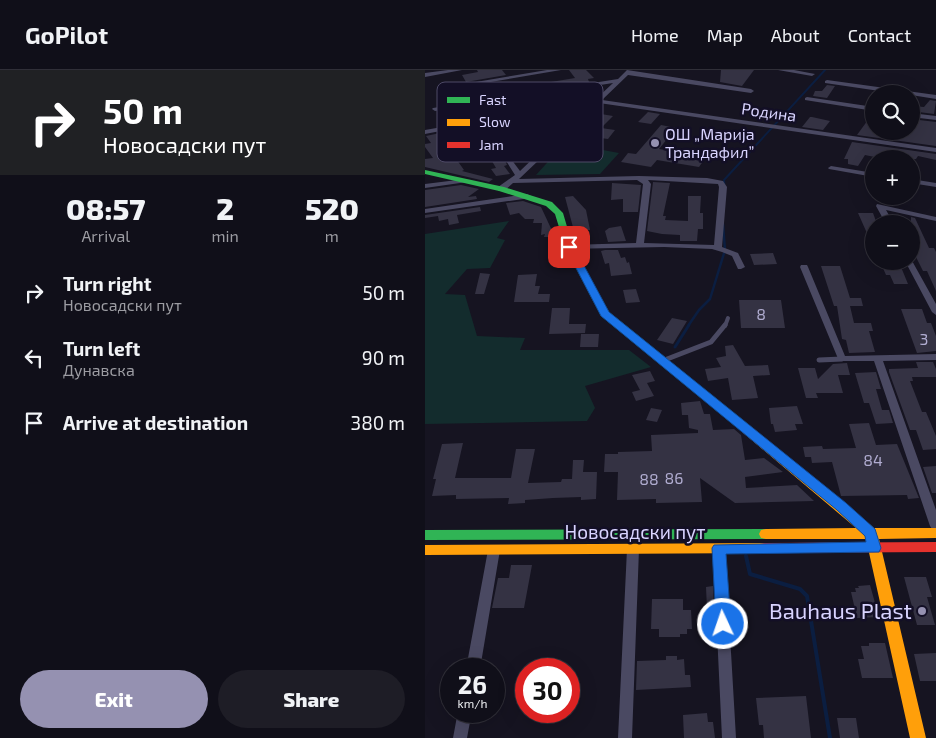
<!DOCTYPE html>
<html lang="en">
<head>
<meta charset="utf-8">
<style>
  body { margin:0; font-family:"Exo 2",sans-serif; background:#1e1d26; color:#f1f3f6; height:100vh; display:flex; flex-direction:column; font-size:19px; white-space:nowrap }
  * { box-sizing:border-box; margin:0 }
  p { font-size:16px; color:#9c9ca2 }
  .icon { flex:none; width:28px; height:28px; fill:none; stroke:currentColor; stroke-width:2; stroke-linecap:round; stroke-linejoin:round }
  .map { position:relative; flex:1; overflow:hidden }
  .panel { display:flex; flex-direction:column; background:#100f19; width:425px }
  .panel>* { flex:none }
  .top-card { background:#202124; color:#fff; overflow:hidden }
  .tools { position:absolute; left:440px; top:15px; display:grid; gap:10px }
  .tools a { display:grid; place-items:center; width:55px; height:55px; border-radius:50%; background:#100f19; box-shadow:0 5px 20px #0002,0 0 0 1px #302f38; font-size:25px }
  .speed { position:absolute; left:15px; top:588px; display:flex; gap:10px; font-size:25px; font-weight:700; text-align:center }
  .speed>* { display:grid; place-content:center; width:65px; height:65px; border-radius:50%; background:#100f19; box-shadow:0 5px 20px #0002,0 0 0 1px #302f38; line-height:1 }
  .speed small { font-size:12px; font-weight:400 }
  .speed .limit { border:8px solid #d22; background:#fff; color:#111 }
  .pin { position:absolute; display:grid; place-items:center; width:42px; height:42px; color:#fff; margin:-21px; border-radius:10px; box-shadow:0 2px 8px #0006 }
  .me { position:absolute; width:55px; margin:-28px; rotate:357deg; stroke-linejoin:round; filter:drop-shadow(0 0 4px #0008) }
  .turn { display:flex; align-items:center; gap:18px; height:105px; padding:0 20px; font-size:22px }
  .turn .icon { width:65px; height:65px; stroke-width:2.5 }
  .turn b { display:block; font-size:35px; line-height:42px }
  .eta { display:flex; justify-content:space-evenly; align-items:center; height:85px; text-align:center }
  .eta b { font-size:30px; font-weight:800; line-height:35px }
  .action { display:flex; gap:10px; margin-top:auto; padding:10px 20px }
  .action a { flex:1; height:58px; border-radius:30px; background:#9591b1; color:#fff; font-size:20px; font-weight:800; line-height:58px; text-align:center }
  .action a+a { background:#1e1d26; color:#f1f3f6 }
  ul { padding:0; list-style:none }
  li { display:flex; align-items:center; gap:15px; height:65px; padding:0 20px }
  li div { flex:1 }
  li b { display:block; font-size:19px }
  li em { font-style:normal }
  header { display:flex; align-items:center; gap:30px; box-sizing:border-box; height:70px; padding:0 25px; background:#100f19; border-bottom:1px solid #302f38 }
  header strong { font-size:24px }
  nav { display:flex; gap:28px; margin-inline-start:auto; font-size:18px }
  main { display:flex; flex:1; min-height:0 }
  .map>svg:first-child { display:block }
</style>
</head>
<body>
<header>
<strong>GoPilot</strong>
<nav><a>Home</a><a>Map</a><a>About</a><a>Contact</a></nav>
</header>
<main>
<section class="panel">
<div class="top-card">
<div class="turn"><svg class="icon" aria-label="right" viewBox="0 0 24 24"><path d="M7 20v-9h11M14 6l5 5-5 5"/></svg><div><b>50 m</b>Новосадски пут</div></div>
</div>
<div class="eta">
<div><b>08:57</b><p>Arrival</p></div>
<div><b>2</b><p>min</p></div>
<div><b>520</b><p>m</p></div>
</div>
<ul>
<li><svg class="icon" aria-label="right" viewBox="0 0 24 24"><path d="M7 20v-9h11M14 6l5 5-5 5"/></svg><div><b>Turn right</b><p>Новосадски пут</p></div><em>50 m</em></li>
<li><svg class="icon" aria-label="left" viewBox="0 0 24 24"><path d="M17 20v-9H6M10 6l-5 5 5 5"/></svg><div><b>Turn left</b><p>Дунавска</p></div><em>90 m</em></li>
<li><svg class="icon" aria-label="arrive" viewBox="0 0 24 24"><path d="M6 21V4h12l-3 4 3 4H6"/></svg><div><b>Arrive at destination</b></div><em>380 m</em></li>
</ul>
<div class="action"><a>Exit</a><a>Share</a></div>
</section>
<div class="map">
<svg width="511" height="668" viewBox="0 0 511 668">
  <rect width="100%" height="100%" fill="#161421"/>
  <path fill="#132c2d" d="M140 73 194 83 175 104 111 105Z
    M84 151 72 168 80 170 65 198 42 199 20 224 40 225 52 266 100 268 95 280H204L226 297 160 316 170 338 162 351 0 354V164Z"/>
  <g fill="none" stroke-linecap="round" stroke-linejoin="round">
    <path stroke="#0b1e41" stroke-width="2" d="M299 113V110L400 0"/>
    <path stroke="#0b1e41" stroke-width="2.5" d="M299 112V116
      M263 256 274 240 285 229 300 180 298 154"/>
    <path stroke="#0b1e41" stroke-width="3" d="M250 277 264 255"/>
    <path stroke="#0b1e41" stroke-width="4" d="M321 486 325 504 375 519 382 526 405 668"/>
  </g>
  <path fill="#343243" d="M52 0H77L81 5 41 12 37 5 53 2Z
    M144 0H161L169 8 163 9 164 12 130 17 126 12 150 8Z
    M296 0H329L317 16 295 12Z
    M402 15 410 16 402 28 388 26 390 21H397Z
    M505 30 511 31 509 44 486 41V36L499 37Z
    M223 42 235 44 226 54 213 52Z
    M170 43 188 46 176 58 190 60 183 69 168 67 164 72 147 70Z
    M448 43 449 61 486 62V49L511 52V76L432 65Z
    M385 47H387L405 51 398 60 377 57Z
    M236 55 251 58 234 79 281 87 274 97 232 90 226 97 196 92 203 83 211 84Z
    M15 63 32 86H29L39 100 37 101 68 109 64 112 0 97V89L8 88 0 77V74L6 73 1 66Z
    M427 72 511 84V90L493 86 491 89H482L462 84 459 89 440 85 433 96 423 94V89H419Z
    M77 84 82 95 79 96 85 104 71 106 66 99 71 98 64 86Z
    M228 112 245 113 238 146H241L240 150 263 151V126H276L275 143H278V159H273L272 171H255V165L237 164 222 161Z
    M187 113 216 115 213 142H198V129L186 130Z
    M36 115 54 119 43 127 51 126 52 129 0 137V120Z
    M148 126 161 140 165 160 149 161 140 127Z
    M98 131 116 137 130 167H119L120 164 116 165 117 153H108L109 149H100L94 143 85 145 81 133Z
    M55 137 56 141 32 145 34 153 24 155 23 149 14 151 13 146 0 148V145Z
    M433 143H448L452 154H449V179Z
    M486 147 490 148 504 178H509L511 182V221L502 201H498L486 177Z
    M196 156 201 171 183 172 180 161 184 158Z
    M180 180H193L196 188 200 187 202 193 204 192 207 204 186 206 184 193 180 194 176 181Z
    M348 183 352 194 329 195 325 184Z
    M396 196H415L425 228H436L438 236H425L429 253H446L448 261H444L450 282 424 283 421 270 417 269 412 236H409Z
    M476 197 483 214H469L465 205H461L458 198Z
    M55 203 65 204 59 224H50Z
    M112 204 110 216H115L113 224H125L124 232H89L93 205Z
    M211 219 215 232 201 233 198 220Z
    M314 230H356L360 258H316Z
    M127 238H145L144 254H161L160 263 124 264Z
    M476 239H497L502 253H506L511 266V281L492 283Z
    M247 248 262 251 248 274 232 270Z
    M156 264H174L173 277H155Z
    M308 275 320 296 343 295 345 305 328 306 333 328 307 330 303 308 283 311 280 299 296 297 291 288 301 286 300 276Z
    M491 292H508L511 299V307H487L488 311H485L497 342H501L511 366V379L498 380 491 360H485L464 302V299L493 298Z
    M422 293 425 305H413L418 323H391L393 328H381L373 298H390L393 309 408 294Z
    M225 301 230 311 222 313 229 326 211 331 207 322 215 320 207 305Z
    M451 302 456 319H451L457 340H464L468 353 451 354 444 333H439L430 303Z
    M275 331 279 344H285L288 360 309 359 316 365 320 390 339 388 358 402 320 407 321 418 372 415 389 431 310 433 275 408 277 432 231 433V429L192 430 193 402H179L180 384H193V382L227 381 226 365 273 363V360L264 358 263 345H257L256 333Z
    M372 336 378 354H370L372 360 350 362 348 354H346L344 338Z
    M226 338 237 340 232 352 221 350Z
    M444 353 451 375 472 374 494 428 483 429 482 425 416 426 407 392 387 393 386 387H380L378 377 397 376 398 379 431 378 424 354Z
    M38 373 30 408H86L91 379H110L103 413 136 412 137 409H147L148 390H159L158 402H172L171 429 156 430V427L128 428 100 430V433L83 434 84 428 31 429V425L7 426 11 409H8L17 374Z
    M511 396V423H507L498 397Z
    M86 495H107L99 538H67L73 508H84Z
    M479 507H501L507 527H502L510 555H492Z
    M445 515 454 547 432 548 426 522H431L430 518H434L433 516Z
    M288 516 289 539H282L281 517Z
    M227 529H258V540H266L267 559H262V564H255V567H234V559H226Z
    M444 573H460L468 608H437L433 589H439L436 576H444Z
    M511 583V611H495L489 584Z
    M241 586H252V590L259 589 260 605H265L266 617 211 620 212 591 241 590Z
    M381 626 386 668H339L338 655H334L331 628Z
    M282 643 283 652H288L290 668H259L258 645Z
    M412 648H431L434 668H415Z"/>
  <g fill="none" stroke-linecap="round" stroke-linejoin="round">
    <path stroke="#4a4962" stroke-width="4" d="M300 256 303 248"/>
    <path stroke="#4a4962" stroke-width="5" d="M394 290 417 289
      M237 291 286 272 300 255"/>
    <path fill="#4a4962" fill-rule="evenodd" d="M23 0H37L0 7V3Z
      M122 0H136L24 19 21 17Z
      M202 0 326 19 329 21 326 23 203 5 177 30 511 78V82L174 33 94 109 214 106 282 108 298 111 302 117 297 177 313 183 320 197 316 199H313L307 186 297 182 287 179 239 177 141 179V175H144L211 173 218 114 212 110 88 113 79 121H73V117L90 105 78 86 79 85H83L95 101 165 34 42 56 55 76 52 78 50 77 36 57 0 64V60L34 54 37 52 40 53 170 30 188 13 10 41 7 39 8 38 193 9ZM223 110 293 114 294 117 289 175 219 173 226 114Z
      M353 0H369L390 4 387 6Z
      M402 10 511 25V29L486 25V24H475L400 13V11Z
      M382 27 449 37V41L380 30V28Z
      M486 43 511 46V50L486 47Z
      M406 96 449 103V107L404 99 403 98Z
      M40 109 42 110V112L0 118V114Z
      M486 109 511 113V117L486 113Z
      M102 124 106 126 105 128 0 143V139Z
      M452 134 511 147V151L461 140 469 154H461L451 136Z
      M486 189 511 234V245L507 242 480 191H486Z
      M376 195H382L383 197 420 286 511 284V290L458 291 511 440V461L507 459 505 456 449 291H414L375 197Z
      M208 474 212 476 214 479 207 668H193L202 479 204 476Z
      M294 474 298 476 300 479 311 668H297L288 479 290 476Z
      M69 475 73 477 75 480 55 599H41L63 480 65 477Z
      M33 641H47L42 668H28Z"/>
    <path fill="#30b455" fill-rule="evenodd" d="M0 100 79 117 127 132 138 143 148 177 184 242 324 355 326 358 324 361H316L176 246 140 177 130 144 121 136 74 121 0 104Z
      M341 459 346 460 348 464 346 468 341 469 0 470V460Z"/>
    <path fill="#ff9f0a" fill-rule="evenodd" d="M320 354 324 355 449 458H511V468L454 469 501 668H485L441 469H341L336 468 334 464 336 460 341 459 431 458 316 361 314 358Z
      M340 473 345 474 347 478 345 482 340 483 0 485V475Z"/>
    <path fill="#e5322d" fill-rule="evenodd" d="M511 472V482L340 483 335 482 333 478 335 474 340 473Z"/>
  </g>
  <path fill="#1a73e8" stroke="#114b97" d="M144 174 149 177 184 242 421 433 450 459 456 478 454 482 301 484 306 554 303 559 298 561 293 559 291 554 287 478 289 475 441 472 440 466 412 440 176 246 140 177Z"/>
  <g fill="#9591b1" stroke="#130f26" stroke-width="2">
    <circle cx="230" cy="73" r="5"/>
    <circle cx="497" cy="541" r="5"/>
  </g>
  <g text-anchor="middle" stroke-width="5" stroke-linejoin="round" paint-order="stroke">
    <g font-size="16" fill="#d9d4ff" stroke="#130f26">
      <text transform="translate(344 42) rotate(8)" y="6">Родина</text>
    </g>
    <g font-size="16" fill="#d9d4ff" stroke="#130f26" text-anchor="start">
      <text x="240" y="70">ОШ „Марија<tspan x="240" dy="18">Трандафил”</tspan></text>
    </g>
    <g font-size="16" fill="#b0acd0">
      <text x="336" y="250">8</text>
      <text x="499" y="275">3</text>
      <text x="448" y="396">84</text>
      <text x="249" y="414">86</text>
      <text x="224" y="415">88</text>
    </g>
    <g font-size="19" fill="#d9d4ff" stroke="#130f26">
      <text x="210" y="469">Новосадски пут</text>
    </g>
    <g font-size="22" fill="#d9d4ff" stroke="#130f26" text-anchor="end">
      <text x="487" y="549">Bauhaus Plast</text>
    </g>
  </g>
  <rect x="12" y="12" width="166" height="80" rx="8" fill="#130f26" stroke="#4e4a67" stroke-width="1"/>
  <rect x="22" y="27" width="23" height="6" fill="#30b455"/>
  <rect x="22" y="49" width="23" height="7" fill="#ff9f0a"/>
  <rect x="22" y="72" width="23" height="6" fill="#e5322d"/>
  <g font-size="14" fill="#d9d4ff">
    <text x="54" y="35">Fast</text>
    <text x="54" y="57">Slow</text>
    <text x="54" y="80">Jam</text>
  </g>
</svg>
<div class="tools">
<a><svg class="icon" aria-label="search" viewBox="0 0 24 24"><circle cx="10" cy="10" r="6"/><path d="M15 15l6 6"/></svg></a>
<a>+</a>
<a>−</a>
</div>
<div class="speed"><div>26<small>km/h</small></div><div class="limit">30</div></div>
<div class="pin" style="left:144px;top:177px;background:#d93025"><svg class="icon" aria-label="arrive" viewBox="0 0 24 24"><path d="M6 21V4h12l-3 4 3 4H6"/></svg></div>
<svg class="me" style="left:298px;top:554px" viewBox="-20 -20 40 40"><circle r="17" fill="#1a73e8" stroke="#fff" stroke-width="3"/><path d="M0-11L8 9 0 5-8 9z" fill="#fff"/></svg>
</div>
</main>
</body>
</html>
